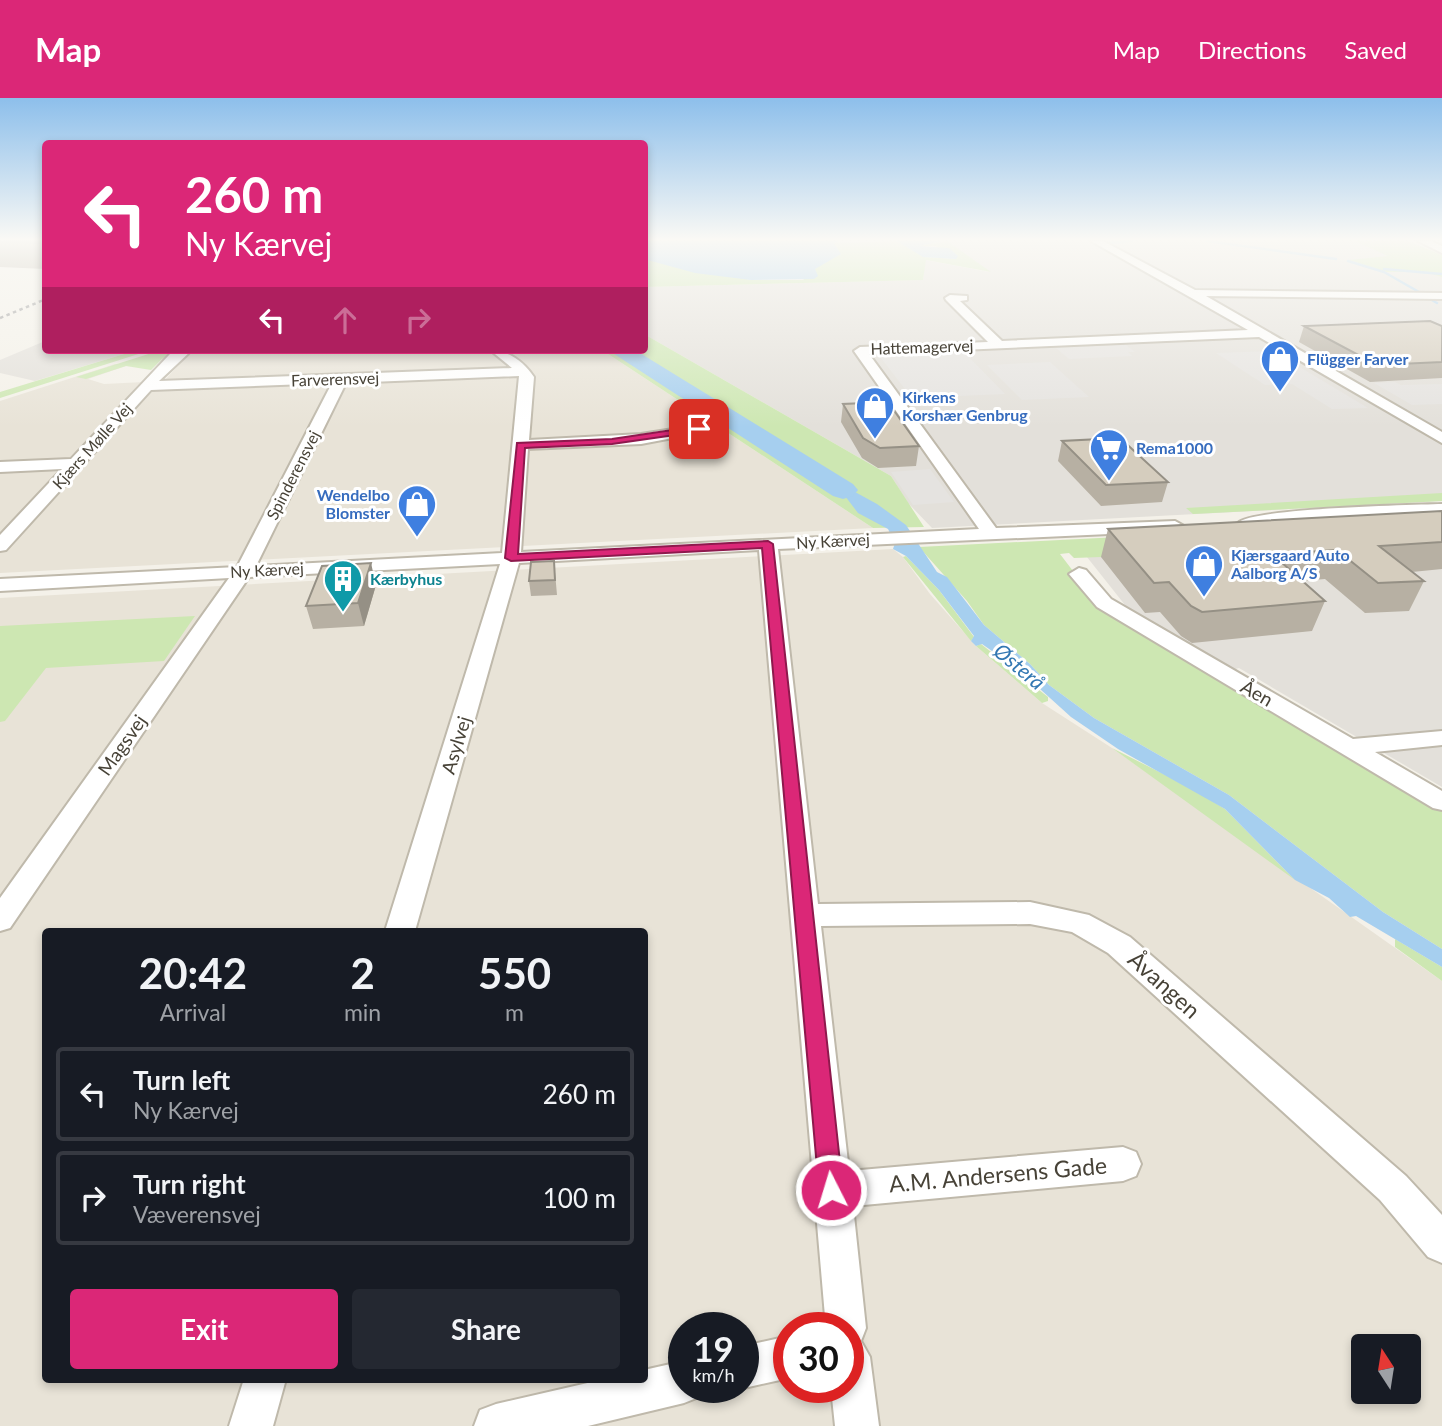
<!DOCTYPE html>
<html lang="en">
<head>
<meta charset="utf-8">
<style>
  body { margin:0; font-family:Lato,sans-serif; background:#242831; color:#f1f3f6; height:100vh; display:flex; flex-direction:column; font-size:26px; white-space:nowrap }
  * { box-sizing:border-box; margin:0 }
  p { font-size:23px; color:#9ea1a6 }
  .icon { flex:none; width:38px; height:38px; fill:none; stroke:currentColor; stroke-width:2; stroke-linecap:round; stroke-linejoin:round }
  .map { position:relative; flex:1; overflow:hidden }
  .details { position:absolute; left:42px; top:830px; width:606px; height:455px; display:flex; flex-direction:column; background:#171b24; border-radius:7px; box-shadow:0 4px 10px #0003 }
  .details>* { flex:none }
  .hud { position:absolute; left:42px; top:42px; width:606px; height:214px; border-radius:7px; box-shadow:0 4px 10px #0003; background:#db2777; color:#fff; overflow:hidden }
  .needle { width:46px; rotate:348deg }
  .buttons { position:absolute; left:1351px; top:1236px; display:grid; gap:14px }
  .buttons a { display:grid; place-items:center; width:70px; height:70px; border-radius:7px; background:#171b24; box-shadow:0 4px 10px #0003; font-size:35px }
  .speed { position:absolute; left:668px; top:1214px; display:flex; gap:14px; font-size:35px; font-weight:700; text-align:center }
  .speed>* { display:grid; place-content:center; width:91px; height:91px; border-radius:50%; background:#171b24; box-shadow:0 4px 10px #0003; line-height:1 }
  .speed small { font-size:18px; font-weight:400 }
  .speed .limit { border:10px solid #d22; background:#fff; color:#111 }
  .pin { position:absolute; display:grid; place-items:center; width:60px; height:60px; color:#fff; margin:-30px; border-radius:14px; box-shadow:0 4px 10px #0006 }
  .me { position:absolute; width:77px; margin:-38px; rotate:355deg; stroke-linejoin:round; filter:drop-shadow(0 0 5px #0008) }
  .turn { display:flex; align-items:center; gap:24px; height:147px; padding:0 28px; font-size:32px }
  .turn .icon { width:91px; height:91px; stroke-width:2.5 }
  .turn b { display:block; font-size:49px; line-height:60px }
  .lanes { display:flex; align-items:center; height:66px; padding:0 28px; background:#0003; justify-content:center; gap:35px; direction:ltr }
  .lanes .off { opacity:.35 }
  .eta { display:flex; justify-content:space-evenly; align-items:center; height:119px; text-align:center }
  .eta b { font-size:42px; font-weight:700; line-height:49px }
  .action { display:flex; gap:14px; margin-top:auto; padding:14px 28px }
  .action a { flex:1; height:80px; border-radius:7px; background:#db2777; color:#fff; font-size:28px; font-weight:700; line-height:80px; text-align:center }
  .action a+a { background:#242831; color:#f1f3f6 }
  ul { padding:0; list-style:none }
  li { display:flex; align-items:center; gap:21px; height:94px; margin:0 14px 10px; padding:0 14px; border:4px solid #363941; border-radius:7px }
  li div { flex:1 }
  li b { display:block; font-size:26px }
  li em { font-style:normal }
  header { display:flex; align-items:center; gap:42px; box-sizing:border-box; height:98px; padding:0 35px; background:#db2777; color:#fff }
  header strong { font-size:33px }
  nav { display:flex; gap:38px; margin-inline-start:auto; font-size:24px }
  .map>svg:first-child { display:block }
</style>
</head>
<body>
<header>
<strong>Map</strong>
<nav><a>Map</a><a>Directions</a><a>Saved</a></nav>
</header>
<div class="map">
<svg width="1442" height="1328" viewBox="0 0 1442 1328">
  <rect width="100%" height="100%" fill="#f4f1e9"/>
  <path fill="#e8e3d7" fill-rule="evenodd" d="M199 252H602L873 430 0 475V303L115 266 126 268 88 281 104 286 164 283 186 259Z
    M893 451 903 459 930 496 976 548 1042 605 1112 650 1442 883V1328H0V500ZM46 833H644V1281H46ZM684 1230H744V1290H684ZM789 1230H849V1290H789ZM1363 1248H1409V1293H1363Z"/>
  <path fill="#e3e0da" d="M947 143H1408L1442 157V403L932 430 908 405 891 378 644 236V189L923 182 925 162 989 174Z
    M45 243 46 252H137L35 283 0 275V262Z
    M1442 429V689L1239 570 1232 572 1173 539 1125 507 1079 449Z"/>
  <path fill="#cde7b2" d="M897 143 924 159 956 161 936 148H919L947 143 991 174 926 162 923 182 644 189V161L751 182H803L819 167 840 156 834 145Z
    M1355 143H1408L1442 157V179L1425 174H1387L1349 162 1388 158Z
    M644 236 891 378 924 429 873 430 602 252H644Z
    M137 252H151L0 300V294Z
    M161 252H177L162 261 151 272 126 268 86 281 76 279Z
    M1442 395V403L1193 416 1186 410Z
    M1178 436 1332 446 1101 459 1074 460 1069 455 1060 456 1086 490 1442 712V851L1383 814 1229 697 1094 620 1049 587 1030 566 984 527 967 503 919 449Z
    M906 458 939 492 974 539 971 543 903 459Z
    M195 518 164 563 46 570 5 623 0 624V528Z
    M981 546 1048 599V603L1042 605 976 548Z
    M1112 650 1193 691 1225 711 1295 782Z
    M1395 841 1442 869V883L1395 849Z"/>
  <path fill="#e5e3e0" d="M1126 247 1135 254H1128L1132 258 1069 261 1056 250Z
    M961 251 1005 296 912 300 881 260 892 254Z
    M1273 253 1368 310 1332 311 1292 286 1265 287 1216 255Z
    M1050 264 1089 299 1022 302 987 267Z
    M1395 284 1401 287 1442 286V306L1412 307 1374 285Z
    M930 371 954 404 913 407 891 374Z"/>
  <path fill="#a6cfef" d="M644 143H840L834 145 841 156 815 171 818 178 814 181 751 182 695 175 644 161Z
    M897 143H942L920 148 949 150 958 158 956 161 923 159Z
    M610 252H623L638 258 791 359 877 406 906 427 937 474 947 479 984 527 1030 566 1049 587 1094 620 1229 697 1383 814 1442 851V869L1356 818 1350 819 1329 800 1295 782 1225 711 1118 651 1071 619 1019 572 982 546 976 548 971 543 974 538 939 492 906 458 893 451 895 445 888 431 858 415 845 398 788 367 690 300Z"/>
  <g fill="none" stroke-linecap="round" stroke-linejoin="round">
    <path stroke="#a6cfef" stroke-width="2.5" d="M1207 143 1336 161
      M1109 145 1132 143
      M1348 163 1384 174 1419 194
      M1384 171 1442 176
      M1430 201 1437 205"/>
    <path fill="#a6cfef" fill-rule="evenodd" d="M608 252H635L853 386 858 392 853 398 843 401 833 398Z"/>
    <g stroke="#bfb9ab" stroke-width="4">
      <path id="minor" d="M1091 143H1103L1195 192 1442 195V201L1206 198 1442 334V345L1259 239 869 256 996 430 1175 423 1184 428 1175 433 778 451 818 806 1030 804 1089 817 1130 839 1406 1078 1442 1117V1165L1428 1159 1380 1102 1108 855 1072 834 1030 826 821 828 849 1073 1123 1049 1136 1054 1141 1066 1136 1078 1123 1083 853 1108 866 1230 861 1243 870 1259 879 1328H835L831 1290H849V1230H826L759 452 519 465 415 833H385L500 466 249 479 10 830 0 833V800L229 480 0 493V481L237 469 332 285 151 292 6 452 0 453V437L62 371 0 374V364L71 361 170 256 177 252H192L159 283 512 270 490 252C508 252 524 264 534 279L529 342 641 336 699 327 706 331 699 335 641 346 528 351 521 454 979 431 854 253 860 249 988 244 946 202 945 200 950 197 967 198V202L960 203 1002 243 1248 232ZM519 278 502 455 256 468 346 285Z
        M1418 143H1431L1442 148V155Z
        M1442 406V416L1292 424 1247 430 1238 425C1251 410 1413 407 1442 406Z
        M1079 470 1086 472 1111 501 1353 641 1442 633V647L1375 654 1442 693V712L1433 710 1097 509 1069 476Z
        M789 1238V1280L744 1290H743L744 1248Z
        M684 1263V1290H703L699 1299 684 1305 588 1328H474L480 1312 496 1306 605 1281H644V1272Z
        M244 1281H286L273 1328H229Z"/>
    </g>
    <use href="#minor" fill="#fff" fill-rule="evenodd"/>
    <path stroke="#979797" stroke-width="2.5" stroke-dasharray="3.5 3.5" stroke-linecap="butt" d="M0 220 46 201"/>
  </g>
  <path fill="#b7b0a3" d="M0 143H46V171L0 169Z
    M1304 228H1442V280L1370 284 1299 244Z
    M843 306 919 348 916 368 878 370 862 360 841 324Z
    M1062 343 1168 384 1162 404 1101 408 1058 363Z
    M1442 413V471L1412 474 1424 483 1409 513 1365 515 1325 481 1302 483 1325 503 1312 533 1192 545 1181 538 1160 514 1145 515 1101 459 1108 431Z
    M554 463 557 497 531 498 529 483Z
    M376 487 364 528 313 531 306 508Z"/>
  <path fill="#959085" d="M371 465 376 487 364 528 358 505Z"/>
  <path fill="#d5cdbe" stroke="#959085" stroke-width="2" d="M4 143H46V145Z
    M1430 223 1442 228V264L1377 267 1304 228Z
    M888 304 919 348 880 350 863 340 843 306Z
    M1120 340 1168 384 1106 387 1062 343Z
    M1442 413V444L1379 448 1424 483 1378 485 1337 452 1272 456 1325 503 1202 514 1191 508 1169 484 1154 485 1108 431Z
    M554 463 555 482 529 483 531 464Z
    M371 465 358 505 306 508 322 468Z"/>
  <linearGradient id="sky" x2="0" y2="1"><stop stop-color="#8dbfeb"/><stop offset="0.43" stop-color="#faf9f5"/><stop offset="1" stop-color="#faf9f5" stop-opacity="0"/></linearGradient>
  <rect width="1442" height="329" fill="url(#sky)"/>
  <path fill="#db2777" stroke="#8e194d" stroke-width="2" d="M699 328 703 333 612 346 525 350 518 456 768 443 773 446 843 1092 840 1100 831 1103 823 1100 819 1092 762 450 511 463 505 460 517 345 612 341Z"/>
  <defs>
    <g id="shop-pin" transform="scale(2.0125)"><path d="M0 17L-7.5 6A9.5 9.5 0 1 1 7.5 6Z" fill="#3f7fe0" stroke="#fff"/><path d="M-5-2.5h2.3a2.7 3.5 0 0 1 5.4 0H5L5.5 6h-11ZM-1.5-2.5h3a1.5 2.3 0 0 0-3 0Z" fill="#fff"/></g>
    <g id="supermarket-pin" transform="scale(2.0125)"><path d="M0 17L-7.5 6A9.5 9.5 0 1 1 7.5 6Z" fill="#3f7fe0" stroke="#fff"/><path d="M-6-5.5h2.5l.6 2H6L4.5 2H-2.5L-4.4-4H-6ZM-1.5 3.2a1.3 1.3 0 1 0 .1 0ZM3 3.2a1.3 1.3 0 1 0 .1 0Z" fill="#fff"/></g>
    <g id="building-pin" transform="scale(2.0125)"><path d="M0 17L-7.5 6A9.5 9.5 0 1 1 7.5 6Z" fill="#0f9aa8" stroke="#fff"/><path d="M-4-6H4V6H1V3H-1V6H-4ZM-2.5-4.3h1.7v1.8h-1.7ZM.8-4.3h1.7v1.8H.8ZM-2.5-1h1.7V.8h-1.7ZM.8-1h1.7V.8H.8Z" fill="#fff"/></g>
  </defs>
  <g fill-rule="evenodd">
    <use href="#shop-pin" x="1280" y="261"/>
    <use href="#shop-pin" x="875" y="308"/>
    <use href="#supermarket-pin" x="1109" y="350"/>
    <use href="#shop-pin" x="417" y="406"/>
    <use href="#shop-pin" x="1204" y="466"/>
    <use href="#building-pin" x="343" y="481"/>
  </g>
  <g text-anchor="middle" stroke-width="6" stroke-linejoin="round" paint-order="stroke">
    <g font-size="16" fill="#474237" stroke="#fff">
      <text transform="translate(922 249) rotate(-2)" y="6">Hattemagervej</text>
      <text transform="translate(335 281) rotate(-2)" y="6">Farverensvej</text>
      <text transform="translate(92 348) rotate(-48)" y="6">Kjærs Mølle Vej</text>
      <text transform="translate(293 377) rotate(-63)" y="6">Spinderensvej</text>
      <text transform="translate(833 443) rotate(-3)" y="6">Ny Kærvej</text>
      <text transform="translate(267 472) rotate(-3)" y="6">Ny Kærvej</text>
    </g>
    <g font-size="16" font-weight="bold" fill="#366cbe" stroke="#fff" text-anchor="start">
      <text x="1307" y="267">Flügger Farver</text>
      <text x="902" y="305">Kirkens<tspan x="902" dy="18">Korshær Genbrug</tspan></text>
      <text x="1136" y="356">Rema1000</text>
      <text x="390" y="403" text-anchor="end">Wendelbo<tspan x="390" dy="18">Blomster</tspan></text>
      <text x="1231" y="463">Kjærsgaard Auto<tspan x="1231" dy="18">Aalborg A/S</tspan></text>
    </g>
    <g font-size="16" font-weight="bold" fill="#0d838f" stroke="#fff" text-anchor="start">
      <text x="370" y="487">Kærbyhus</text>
    </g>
    <g font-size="19" fill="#474237" stroke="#fff">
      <text transform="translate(1257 595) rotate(30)" y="7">Åen</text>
      <text transform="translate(122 647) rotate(-55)" y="7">Magsvej</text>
      <text transform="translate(456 647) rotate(-73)" y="7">Asylvej</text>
    </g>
    <g font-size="21" font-style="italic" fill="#3277b2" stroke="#fff">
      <text transform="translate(1019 569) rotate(40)" y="7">Østerå</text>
    </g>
    <g font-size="23" fill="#474237" stroke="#fff">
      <text transform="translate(1164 887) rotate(42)" y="8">Åvangen</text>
      <text transform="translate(998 1077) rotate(-5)" y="8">A.M. Andersens Gade</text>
    </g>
  </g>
</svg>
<div class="buttons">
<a><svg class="needle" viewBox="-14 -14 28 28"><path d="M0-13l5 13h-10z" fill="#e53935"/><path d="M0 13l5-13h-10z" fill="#9ea1a6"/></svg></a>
</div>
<div class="speed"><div>19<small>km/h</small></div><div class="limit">30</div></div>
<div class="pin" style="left:699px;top:331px;background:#d93025"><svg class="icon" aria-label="arrive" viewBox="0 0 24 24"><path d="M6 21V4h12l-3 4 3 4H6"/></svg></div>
<svg class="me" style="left:831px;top:1092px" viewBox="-20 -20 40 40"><circle r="17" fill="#db2777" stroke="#fff" stroke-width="3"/><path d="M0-11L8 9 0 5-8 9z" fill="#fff"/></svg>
<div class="hud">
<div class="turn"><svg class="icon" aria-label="left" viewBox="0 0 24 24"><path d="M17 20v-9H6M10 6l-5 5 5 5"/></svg><div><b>260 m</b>Ny Kærvej</div></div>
<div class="lanes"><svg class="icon" aria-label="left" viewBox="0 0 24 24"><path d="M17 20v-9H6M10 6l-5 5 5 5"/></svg><svg class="icon off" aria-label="ahead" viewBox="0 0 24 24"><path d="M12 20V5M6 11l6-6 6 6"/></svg><svg class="icon off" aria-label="right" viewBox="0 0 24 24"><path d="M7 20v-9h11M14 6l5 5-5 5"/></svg></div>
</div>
<section class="details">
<div class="eta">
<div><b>20:42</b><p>Arrival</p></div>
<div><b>2</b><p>min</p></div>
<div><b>550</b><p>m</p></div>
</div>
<ul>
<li><svg class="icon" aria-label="left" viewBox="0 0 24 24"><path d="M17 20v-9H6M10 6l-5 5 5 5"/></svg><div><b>Turn left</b><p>Ny Kærvej</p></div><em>260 m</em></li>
<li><svg class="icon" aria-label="right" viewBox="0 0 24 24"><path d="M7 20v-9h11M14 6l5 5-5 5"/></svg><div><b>Turn right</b><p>Væverensvej</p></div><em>100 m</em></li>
</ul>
<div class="action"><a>Exit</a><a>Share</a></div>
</section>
</div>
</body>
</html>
